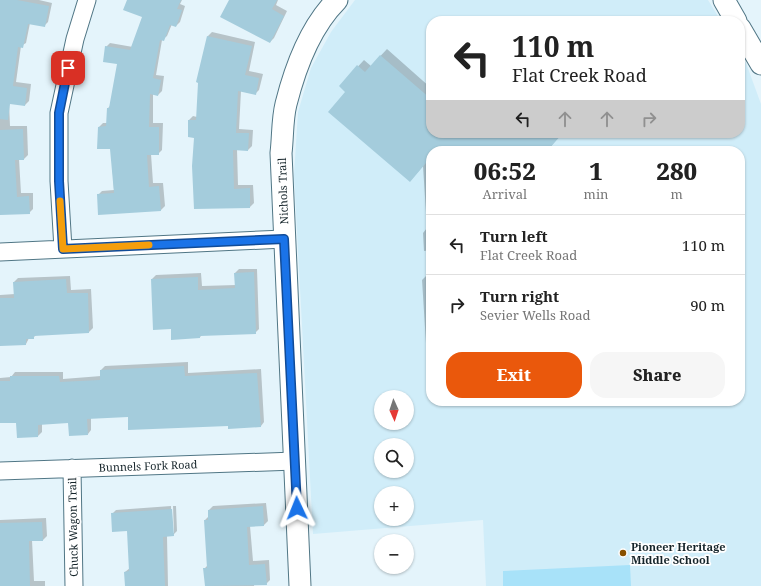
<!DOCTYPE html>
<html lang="en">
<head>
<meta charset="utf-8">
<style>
  body { margin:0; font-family:"Noto Serif",serif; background:#f6f6f6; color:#222; height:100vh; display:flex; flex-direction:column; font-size:15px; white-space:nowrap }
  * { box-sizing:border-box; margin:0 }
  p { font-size:13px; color:#767676 }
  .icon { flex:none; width:22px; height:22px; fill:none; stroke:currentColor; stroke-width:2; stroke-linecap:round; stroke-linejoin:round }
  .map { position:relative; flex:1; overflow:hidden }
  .details { position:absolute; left:426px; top:146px; width:319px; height:260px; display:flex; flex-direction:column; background:#fff; border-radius:16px; box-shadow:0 1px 3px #0004 }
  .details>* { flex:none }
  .banner { position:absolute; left:426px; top:16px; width:319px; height:122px; border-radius:16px; box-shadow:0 1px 3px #0004; background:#fff; color:#222; overflow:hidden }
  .needle { width:26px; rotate:177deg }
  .buttons { position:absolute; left:374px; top:390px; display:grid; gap:8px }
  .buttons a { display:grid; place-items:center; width:40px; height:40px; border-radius:50%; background:#fff; box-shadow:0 1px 3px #0004; font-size:20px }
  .pin { position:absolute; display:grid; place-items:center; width:34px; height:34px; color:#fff; margin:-17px; border-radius:8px; box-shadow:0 2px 6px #0006 }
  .me { position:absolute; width:44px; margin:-22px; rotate:358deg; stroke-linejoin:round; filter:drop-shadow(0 0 3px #0008) }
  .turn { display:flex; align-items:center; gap:14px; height:84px; padding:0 20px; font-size:18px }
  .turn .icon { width:52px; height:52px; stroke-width:2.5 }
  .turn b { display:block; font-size:28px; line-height:34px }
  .lanes { display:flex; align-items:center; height:38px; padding:0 20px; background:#0003; justify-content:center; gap:20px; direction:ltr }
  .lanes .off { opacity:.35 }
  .eta { display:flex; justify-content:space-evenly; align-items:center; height:68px; text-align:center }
  .eta b { font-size:24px; font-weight:800; line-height:28px }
  .button { display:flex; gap:8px; margin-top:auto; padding:8px 20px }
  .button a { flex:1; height:46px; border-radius:16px; background:#ea580c; color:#fff; font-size:16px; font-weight:800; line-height:46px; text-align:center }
  .button a+a { background:#f6f6f6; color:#222 }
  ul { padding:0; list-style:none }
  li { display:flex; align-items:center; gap:12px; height:60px; padding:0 20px; border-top:1px solid #e0e0e0 }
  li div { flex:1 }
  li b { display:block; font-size:15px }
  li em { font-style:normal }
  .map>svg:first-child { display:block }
</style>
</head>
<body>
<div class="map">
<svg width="761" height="586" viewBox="0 0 761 586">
  <rect width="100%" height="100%" fill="#e4f4fb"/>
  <path fill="#d0edf9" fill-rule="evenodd" d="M355 0H708L721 21H431V133H740V53L746 63 761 104V586H486L483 520 313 534 294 175 298 112 311 68 331 32ZM431 151H740V401H431ZM381 397H407V423H381ZM381 445H407V471H381ZM381 493H407V519H381Z"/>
  <path fill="#a8e2f9" d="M630 565 631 586H503V571Z"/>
  <path fill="#0003" d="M0 0H39L52 3 48 22 44 26 30 23 26 43 21 46 16 82 31 84 29 101 25 105 9 103 10 126H27L28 155 24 159H19L21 193H33V209L29 213 0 214Z
    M127 0H182L180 4 185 6 180 22 176 26 172 24 167 36 162 40 156 75 164 76 162 91 158 95 153 94V123H163L162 150 158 154H151L153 183H163L165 206 161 210 98 195 102 191 114 190 111 148 99 127 103 123H107L108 108 111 105 118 63 106 47 110 43 133 47 143 17Z
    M230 0H278L276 5 287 11 274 38 270 42Z
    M212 32 255 42 249 71 263 74 259 90 255 94 241 91 239 129 253 130 252 146 248 150 237 149 238 185H253L254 203 250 207 195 208V137L189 120 193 116 197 117 208 36Z
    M387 49 431 88V133H562L547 151H431V250L424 251 423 233 427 228 423 166 410 181 347 92 340 86 364 60 371 66Z
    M239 269H257L259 329 255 333 203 334 200 337 172 328 152 279 156 275 201 273 202 286 236 285 235 273Z
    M431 273V370L430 359H427L422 280 428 274Z
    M70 276 71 290 91 289 93 328 89 332 37 334 33 338H29L26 344 0 345V295L15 294 14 282 18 278Z
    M188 362V373L261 369 264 422 261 426 128 416 91 418V430L88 434 69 422 42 424V432L38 436 18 437 17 422H0V378L11 377 15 372H63V379L101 376V370L105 366Z
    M266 503 268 521 264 525 250 526 253 561 269 560 270 580 266 584 254 585V586H206L204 569 208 565 205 520 209 516V510L213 506Z
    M171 506 172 533H174L173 506H176L177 531 173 535 167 536 168 586H175H126L125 572 130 568 128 530 112 514 116 510Z
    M46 518 47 536 43 540H32L34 581H45V586H0V520Z"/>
  <path fill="#a4ccdc" d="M0 0H17L49 6 45 27 28 24 23 48 18 47 13 86 27 88 25 106 10 104 8 120 0 119Z
    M127 0H181L177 9 182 10 176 27 170 25 164 41 160 40 153 78 161 80 158 96 150 94 149 127H159V155H147L149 187 159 186 161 211 98 215 97 194 114 193 110 149H97L98 127 106 126 107 108H109L117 64 103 62 105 46 130 50 142 17 123 10Z
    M229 0H277L272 9 284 16 270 43 220 17Z
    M207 36 252 46 245 75 259 78 256 95 238 91 236 133H249L248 151 233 150 234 189 250 188V208L194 209 192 166 194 138 188 137V120H196L198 83 196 82Z
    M380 55 431 99V133H563L547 151H431V157L410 182 328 112 345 92 339 86 357 65 365 72Z
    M23 129 24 160H15L17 197 29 196 30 214 0 215V130Z
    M254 272 256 334 200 336V338L171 340V329L153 330 151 279 198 277V290L235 288 234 273Z
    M66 279 67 293H88L89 333 34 336V339H26V345L0 346V298H14L13 282Z
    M184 366 185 376 257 373 261 427 228 429V426L128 430V417L87 419 88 435 69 436 68 423 38 425V437L17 438 16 423H0V381H10V376H59L60 382 100 380V370Z
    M263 506 264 526 247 527 249 565 265 564 267 585 205 586 203 568H207L204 520H208V510Z
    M172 509 174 536 163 537 165 586H125L124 572 129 571 127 531 112 532 111 513Z
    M42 522 43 541H29L30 586H0V523Z"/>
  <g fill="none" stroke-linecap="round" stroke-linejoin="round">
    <g stroke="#507685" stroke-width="19">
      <path id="minor" d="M63 249 59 181V113L75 39 87 0
        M0 252 284 239
        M72 468 74 586
        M0 471 295 461"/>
    </g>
    <g stroke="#507685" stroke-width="23">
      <path id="tertiary" d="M724 0 736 21
        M740 28 761 64
        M300 586 281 153C283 137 282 120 286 104 295 68 310 27 337 0"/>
    </g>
    <use href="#minor" stroke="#fff" stroke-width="17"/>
    <use href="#tertiary" stroke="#fff" stroke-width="21"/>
  </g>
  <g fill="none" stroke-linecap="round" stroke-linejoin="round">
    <g stroke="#114b97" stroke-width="10">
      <path id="route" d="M68 68 59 113V181L63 249 284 239 297 508"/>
    </g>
    <use href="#route" stroke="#1a73e8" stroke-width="7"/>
    <path stroke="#f59e0b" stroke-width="7" d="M60 201 63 249 149 245"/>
  </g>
  <circle fill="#885100" stroke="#fff" stroke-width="1.5" cx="623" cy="553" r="4"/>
  <g text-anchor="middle" stroke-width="3.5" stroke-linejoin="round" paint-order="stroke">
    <g font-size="11" fill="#15242a" stroke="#fff">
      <text transform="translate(283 191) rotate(-92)" y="4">Nichols Trail</text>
      <text transform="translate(148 466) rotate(-2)" y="4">Bunnels Fork Road</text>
      <text transform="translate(73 527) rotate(-91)" y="4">Chuck Wagon Trail</text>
    </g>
    <g font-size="11" font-weight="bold" fill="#15242a" stroke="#fff" text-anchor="start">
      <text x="631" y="551">Pioneer Heritage<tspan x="631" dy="13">Middle School</tspan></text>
    </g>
  </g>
</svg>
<div class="buttons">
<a><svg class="needle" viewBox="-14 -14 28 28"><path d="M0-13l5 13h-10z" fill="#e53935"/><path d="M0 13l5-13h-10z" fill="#767676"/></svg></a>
<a><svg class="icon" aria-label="search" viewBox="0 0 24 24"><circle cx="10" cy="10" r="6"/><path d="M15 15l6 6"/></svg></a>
<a>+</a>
<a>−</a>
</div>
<div class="pin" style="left:68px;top:68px;background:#d93025"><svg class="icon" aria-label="arrive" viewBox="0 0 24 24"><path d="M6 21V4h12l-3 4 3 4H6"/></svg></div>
<svg class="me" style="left:297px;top:508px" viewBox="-20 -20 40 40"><path d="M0-17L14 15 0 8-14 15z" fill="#1a73e8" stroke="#fff" stroke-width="4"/></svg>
<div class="banner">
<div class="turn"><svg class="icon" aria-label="left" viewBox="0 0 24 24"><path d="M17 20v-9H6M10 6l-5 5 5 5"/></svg><div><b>110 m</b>Flat Creek Road</div></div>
<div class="lanes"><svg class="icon" aria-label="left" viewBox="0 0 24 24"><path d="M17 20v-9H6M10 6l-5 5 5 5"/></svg><svg class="icon off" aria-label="ahead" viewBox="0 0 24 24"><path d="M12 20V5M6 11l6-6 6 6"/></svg><svg class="icon off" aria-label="ahead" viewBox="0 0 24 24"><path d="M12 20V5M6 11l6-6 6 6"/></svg><svg class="icon off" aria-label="right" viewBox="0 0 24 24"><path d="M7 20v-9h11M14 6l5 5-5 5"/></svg></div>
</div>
<section class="details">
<div class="eta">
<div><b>06:52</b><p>Arrival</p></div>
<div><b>1</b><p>min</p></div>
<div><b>280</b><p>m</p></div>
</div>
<ul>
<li><svg class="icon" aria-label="left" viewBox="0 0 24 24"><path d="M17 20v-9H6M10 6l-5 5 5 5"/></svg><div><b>Turn left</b><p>Flat Creek Road</p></div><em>110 m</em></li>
<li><svg class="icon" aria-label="right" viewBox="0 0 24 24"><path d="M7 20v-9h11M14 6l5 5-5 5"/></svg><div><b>Turn right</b><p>Sevier Wells Road</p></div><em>90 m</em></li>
</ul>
<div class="button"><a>Exit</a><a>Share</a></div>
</section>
</div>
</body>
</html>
